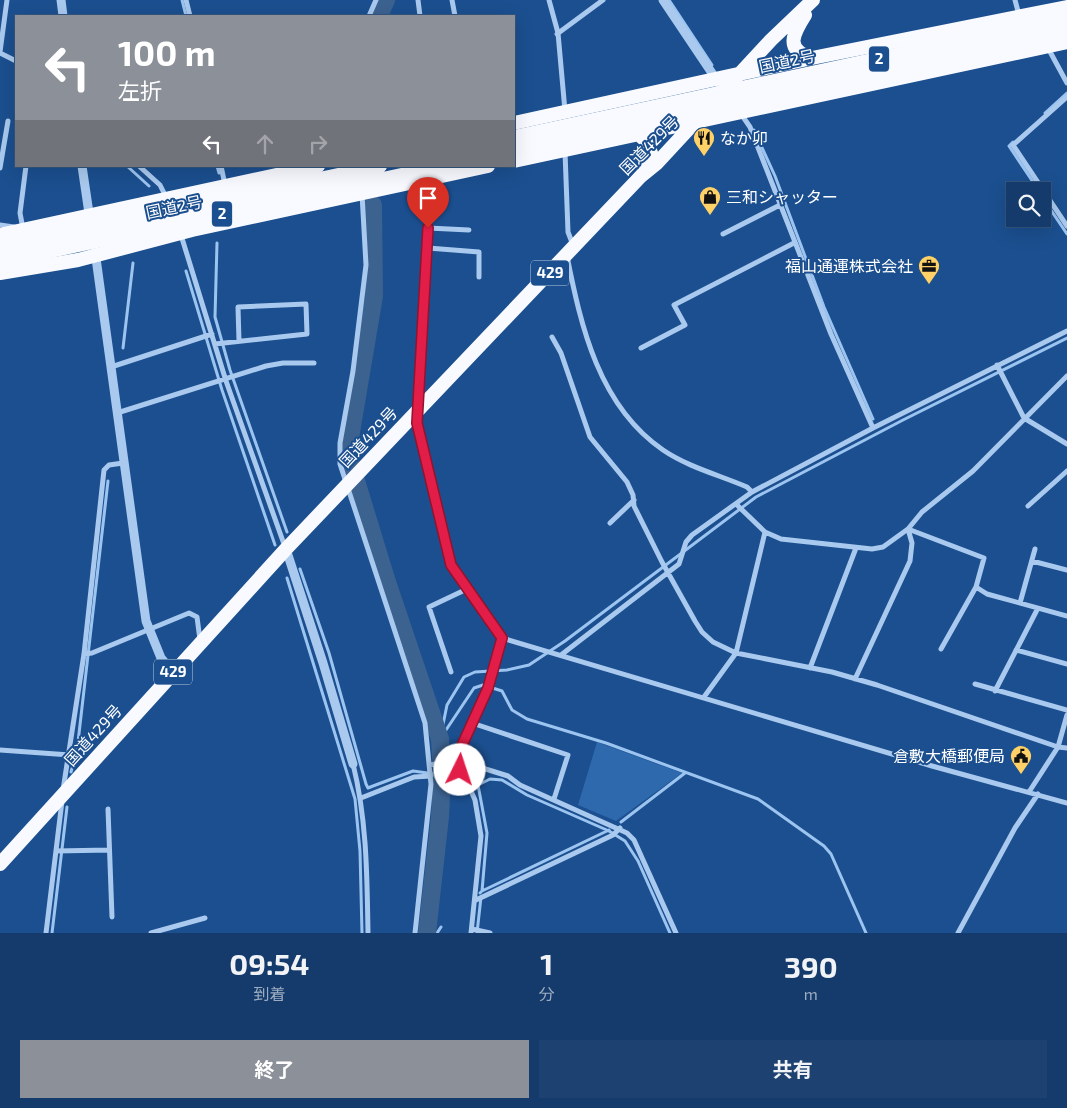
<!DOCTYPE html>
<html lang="ja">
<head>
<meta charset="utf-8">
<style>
  body { margin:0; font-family:"Exo 2","Noto Sans JP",sans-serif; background:#1d4271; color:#f1f3f6; height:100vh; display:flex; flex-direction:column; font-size:19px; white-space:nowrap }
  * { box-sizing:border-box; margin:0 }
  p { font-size:16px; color:#9dadc1 }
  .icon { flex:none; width:28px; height:28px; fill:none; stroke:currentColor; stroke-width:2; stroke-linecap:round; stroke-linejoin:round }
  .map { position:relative; height:933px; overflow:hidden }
  .panel { display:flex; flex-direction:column; background:#143b6b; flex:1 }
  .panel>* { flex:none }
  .top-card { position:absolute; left:15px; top:15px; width:500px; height:152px; border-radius:0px; box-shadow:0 5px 20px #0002,0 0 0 1px #33557e; background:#8c9099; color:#fff; overflow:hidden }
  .controls { position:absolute; left:1006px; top:182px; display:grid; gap:10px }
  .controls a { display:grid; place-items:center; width:45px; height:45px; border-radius:0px; background:#143b6b; box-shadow:0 5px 20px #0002,0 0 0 1px #33557e; font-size:25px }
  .pin { position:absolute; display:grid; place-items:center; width:42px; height:42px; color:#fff; margin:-51px -21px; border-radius:50% 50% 50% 0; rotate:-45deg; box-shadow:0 0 5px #0007 }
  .pin .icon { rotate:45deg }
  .me { position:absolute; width:55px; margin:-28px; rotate:4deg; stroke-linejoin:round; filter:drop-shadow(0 0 4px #0008) }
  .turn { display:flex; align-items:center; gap:18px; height:105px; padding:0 20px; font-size:22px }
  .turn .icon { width:65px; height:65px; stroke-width:2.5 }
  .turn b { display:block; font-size:35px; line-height:42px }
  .lanes { display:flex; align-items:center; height:48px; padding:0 20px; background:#0003; justify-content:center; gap:25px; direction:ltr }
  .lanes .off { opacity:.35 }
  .eta { display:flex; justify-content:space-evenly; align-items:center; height:85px; text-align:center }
  .eta b { font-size:30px; font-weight:700; line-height:35px }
  .action { display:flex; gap:10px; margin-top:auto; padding:10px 20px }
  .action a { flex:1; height:58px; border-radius:0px; background:#8c9099; color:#fff; font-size:20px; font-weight:700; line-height:58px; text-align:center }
  .action a+a { background:#1d4271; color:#f1f3f6 }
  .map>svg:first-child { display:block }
</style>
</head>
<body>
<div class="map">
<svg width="1067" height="933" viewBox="0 0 1067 933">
  <rect width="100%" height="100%" fill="#1b4f8f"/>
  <path fill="#2e69ad" d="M597 742 682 773 616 821 578 805Z"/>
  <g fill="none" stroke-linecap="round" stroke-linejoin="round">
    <path stroke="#9cc4f0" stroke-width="3" d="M182 0 186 16
      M669 0 712 65
      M1045 113 1067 93
      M754 130 775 176 824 307 873 419
      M1013 142 1009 146 1039 191
      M127 166 149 186
      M217 166 219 173
      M1042 197 1067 234
      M217 243 215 317 230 370 287 532
      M186 271 222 390 275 545
      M123 348 133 263
      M300 569 329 653 366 784 368 788 373 786 413 771 442 775
      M287 578 355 799 360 851 362 933
      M442 736 474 688 483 685 502 691 512 710 527 719 606 743 758 799 824 846 831 854 866 933
      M440 739 447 705 464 677 475 672 507 670 529 665 565 641 756 497 903 420 1067 338
      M71 772 77 751 108 481
      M621 822 685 773
      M482 891 609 830
      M480 893 482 891 487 833 478 785 490 779 502 780 527 795 609 831 625 841 638 861 670 933
      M52 933 67 807
      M437 933 441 927
      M477 933 481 897"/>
    <path stroke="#3c6290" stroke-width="18" d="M379 16 386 0
      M373 205 374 296 350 438V461L386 579 440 739 442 775 440 817 427 933"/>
    <path stroke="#a9c9ee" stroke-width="5" d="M186 0 190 16
      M418 0 420 16
      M452 0 455 16
      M549 0 558 33 565 111
      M1015 0 1019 15
      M369 16 376 0
      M557 34 603 0
      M1048 48 1067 83
      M0 52 7 0
      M0 53 16 61
      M1067 97 1013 145 1067 226
      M741 114 750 127 831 334 873 428
      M565 152 568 232 573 245
      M139 166 160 185 166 197
      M221 166 225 185
      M0 168 8 121
      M362 194 366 265 353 371 340 443V464L425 723 431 784 415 933
      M0 225 14 227
      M428 228 469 230
      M23 229 20 213 26 166
      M723 234 780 205
      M181 235 226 381 285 547
      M428 248 479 252V277
      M567 256C581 327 599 406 663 450 688 467 719 475 747 487L752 492
      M552 337 561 353 590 437 627 482 633 495 634 506 662 562 695 621 702 632 713 642 736 653 832 672 877 685 1058 747 1067 748
      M215 344 307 334 306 304 238 307 239 341
      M641 348 685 325 674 305 794 243
      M997 365 1024 418 1067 444
      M111 367 212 334
      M416 409 428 248V180
      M117 413 266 366 283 363H314
      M416 417 448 558 467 589 502 638 932 766 1067 803
      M736 504 765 532 781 539 872 549 883 547 908 529 922 512 973 471 1067 376
      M1028 506 1067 471
      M610 523 634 500
      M908 529 984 558 976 587 987 594 1067 616
      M1032 561 1067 570
      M1020 603 1035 549
      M941 649 976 587
      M1016 650 1067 664
      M84 654 92 653 189 613 197 617 200 640
      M561 655 679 564 686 542 692 535 752 492 873 428 1067 331
      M810 668 856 548
      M451 672 429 607 467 589
      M855 679 910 561 912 543 908 529
      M975 684 1067 710
      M995 691 1038 608
      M704 697 736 653 765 532
      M472 723 568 755 554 799
      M0 750 70 755
      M353 764C367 820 367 876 368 933
      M430 765 457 760 508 776 520 785 627 833 634 840 676 933
      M63 790 84 654 104 470 109 465 123 463
      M1029 792 1058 747 1067 715
      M361 798 414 777 431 776
      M108 809 112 917
      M56 851 109 850
      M476 900 613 835 620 828
      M472 929 490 933
      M46 933 62 801
      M151 933 205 918
      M471 933 481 836 475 800 457 760 488 688 502 638
      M958 933 1015 828 1038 794"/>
    <path stroke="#a9c9ee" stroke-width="9" d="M61 0 63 16
      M663 0 724 91
      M82 166 90 220
      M95 251 146 621 161 658 173 672
      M286 549 323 663 353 764"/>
    <path stroke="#f8faff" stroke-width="14" d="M805 15C793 34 784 50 812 58
      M514 123 812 58 1067 7
      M638 134 645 140 651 153 644 171
      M514 161 1067 42
      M0 235 318 166
      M0 273 78 260 192 230 488 166
      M0 864 286 549 641 176 657 163 771 40 813 0"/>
    <path stroke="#f8faff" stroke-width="14" d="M514 137 1067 18
      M514 151 1067 32
      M0 248 380 166
      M0 262 443 166"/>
  </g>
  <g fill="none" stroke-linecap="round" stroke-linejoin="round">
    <g stroke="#92132f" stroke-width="12">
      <path id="route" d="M428 228 417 423 451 565 502 638 488 688 459 752 457 760 460 770"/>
    </g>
    <use href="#route" stroke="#e11d48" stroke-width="9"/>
  </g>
  <defs>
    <g id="restaurant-pin" transform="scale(1.125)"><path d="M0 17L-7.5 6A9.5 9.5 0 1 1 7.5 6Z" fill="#ffd166" stroke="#1b4f8f"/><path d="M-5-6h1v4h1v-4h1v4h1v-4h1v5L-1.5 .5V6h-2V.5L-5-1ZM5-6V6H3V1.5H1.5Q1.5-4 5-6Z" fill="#111"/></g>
    <g id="shop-pin" transform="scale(1.125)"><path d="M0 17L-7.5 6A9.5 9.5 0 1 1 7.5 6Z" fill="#ffd166" stroke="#1b4f8f"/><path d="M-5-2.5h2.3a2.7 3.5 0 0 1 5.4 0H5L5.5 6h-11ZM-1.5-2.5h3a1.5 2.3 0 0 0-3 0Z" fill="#111"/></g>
    <g id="office-pin" transform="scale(1.125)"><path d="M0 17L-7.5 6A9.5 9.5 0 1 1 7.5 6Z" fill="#ffd166" stroke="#1b4f8f"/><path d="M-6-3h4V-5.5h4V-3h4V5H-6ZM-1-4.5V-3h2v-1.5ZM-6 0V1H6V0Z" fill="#111"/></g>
    <g id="civic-pin" transform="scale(1.125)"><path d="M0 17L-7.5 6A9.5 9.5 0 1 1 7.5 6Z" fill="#ffd166" stroke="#1b4f8f"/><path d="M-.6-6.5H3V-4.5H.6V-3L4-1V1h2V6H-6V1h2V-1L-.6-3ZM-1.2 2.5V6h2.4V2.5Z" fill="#111"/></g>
  </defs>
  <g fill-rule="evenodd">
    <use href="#restaurant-pin" x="704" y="138"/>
    <use href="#shop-pin" x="710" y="197"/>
    <use href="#office-pin" x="929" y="266"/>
    <use href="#civic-pin" x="1021" y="756"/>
  </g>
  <g text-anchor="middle" stroke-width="4" stroke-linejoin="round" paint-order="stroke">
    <g fill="#1b4f8f" stroke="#bbcadd" stroke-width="1">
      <rect x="869" y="46.5" width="20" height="25" rx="4"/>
      <rect x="212" y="201.5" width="20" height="25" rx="4"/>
      <rect x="531" y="260.5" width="38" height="25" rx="4"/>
      <rect x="154" y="659.5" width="38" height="25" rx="4"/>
    </g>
    <g font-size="15" font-weight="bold" fill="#fff">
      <text x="879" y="64">2</text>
      <text x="222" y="219">2</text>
      <text x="550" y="278">429</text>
      <text x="173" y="677">429</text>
    </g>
    <g font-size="16" fill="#fff" stroke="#1b4f8f">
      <text transform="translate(787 61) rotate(-12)" y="6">国道2号</text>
      <text transform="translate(649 145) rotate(-45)" y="6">国道429号</text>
      <text transform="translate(174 207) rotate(-12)" y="6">国道2号</text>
      <text transform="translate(368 437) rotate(-47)" y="6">国道429号</text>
      <text transform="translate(93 735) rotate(-48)" y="6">国道429号</text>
    </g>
    <g font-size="16" fill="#fff" stroke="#1b4f8f" text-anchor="start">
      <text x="720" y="144">なか卯</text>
      <text x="726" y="203">三和シャッター</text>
      <text x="913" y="272" text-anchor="end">福山通運株式会社</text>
      <text x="1005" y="762" text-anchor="end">倉敷大橋郵便局</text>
    </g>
  </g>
</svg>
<div class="controls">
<a><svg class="icon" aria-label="search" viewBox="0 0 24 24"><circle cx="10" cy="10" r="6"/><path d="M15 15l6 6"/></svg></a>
</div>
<div class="pin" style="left:428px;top:228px;background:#d93025"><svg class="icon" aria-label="arrive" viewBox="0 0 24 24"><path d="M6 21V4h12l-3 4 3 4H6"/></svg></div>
<svg class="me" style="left:460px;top:770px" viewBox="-20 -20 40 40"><circle r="19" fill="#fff"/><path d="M0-13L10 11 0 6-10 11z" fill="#e11d48"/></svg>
<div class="top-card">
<div class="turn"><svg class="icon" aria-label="left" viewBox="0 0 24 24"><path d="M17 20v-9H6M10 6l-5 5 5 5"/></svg><div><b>100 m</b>左折</div></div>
<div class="lanes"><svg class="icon" aria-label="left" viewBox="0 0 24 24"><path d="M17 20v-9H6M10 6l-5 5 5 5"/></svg><svg class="icon off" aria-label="ahead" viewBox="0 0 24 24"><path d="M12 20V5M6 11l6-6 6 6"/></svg><svg class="icon off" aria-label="right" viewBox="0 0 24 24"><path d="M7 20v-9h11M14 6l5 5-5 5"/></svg></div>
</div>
</div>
<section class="panel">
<div class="eta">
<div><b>09:54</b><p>到着</p></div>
<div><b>1</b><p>分</p></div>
<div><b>390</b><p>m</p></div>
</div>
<div class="action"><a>終了</a><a>共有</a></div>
</section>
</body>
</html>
